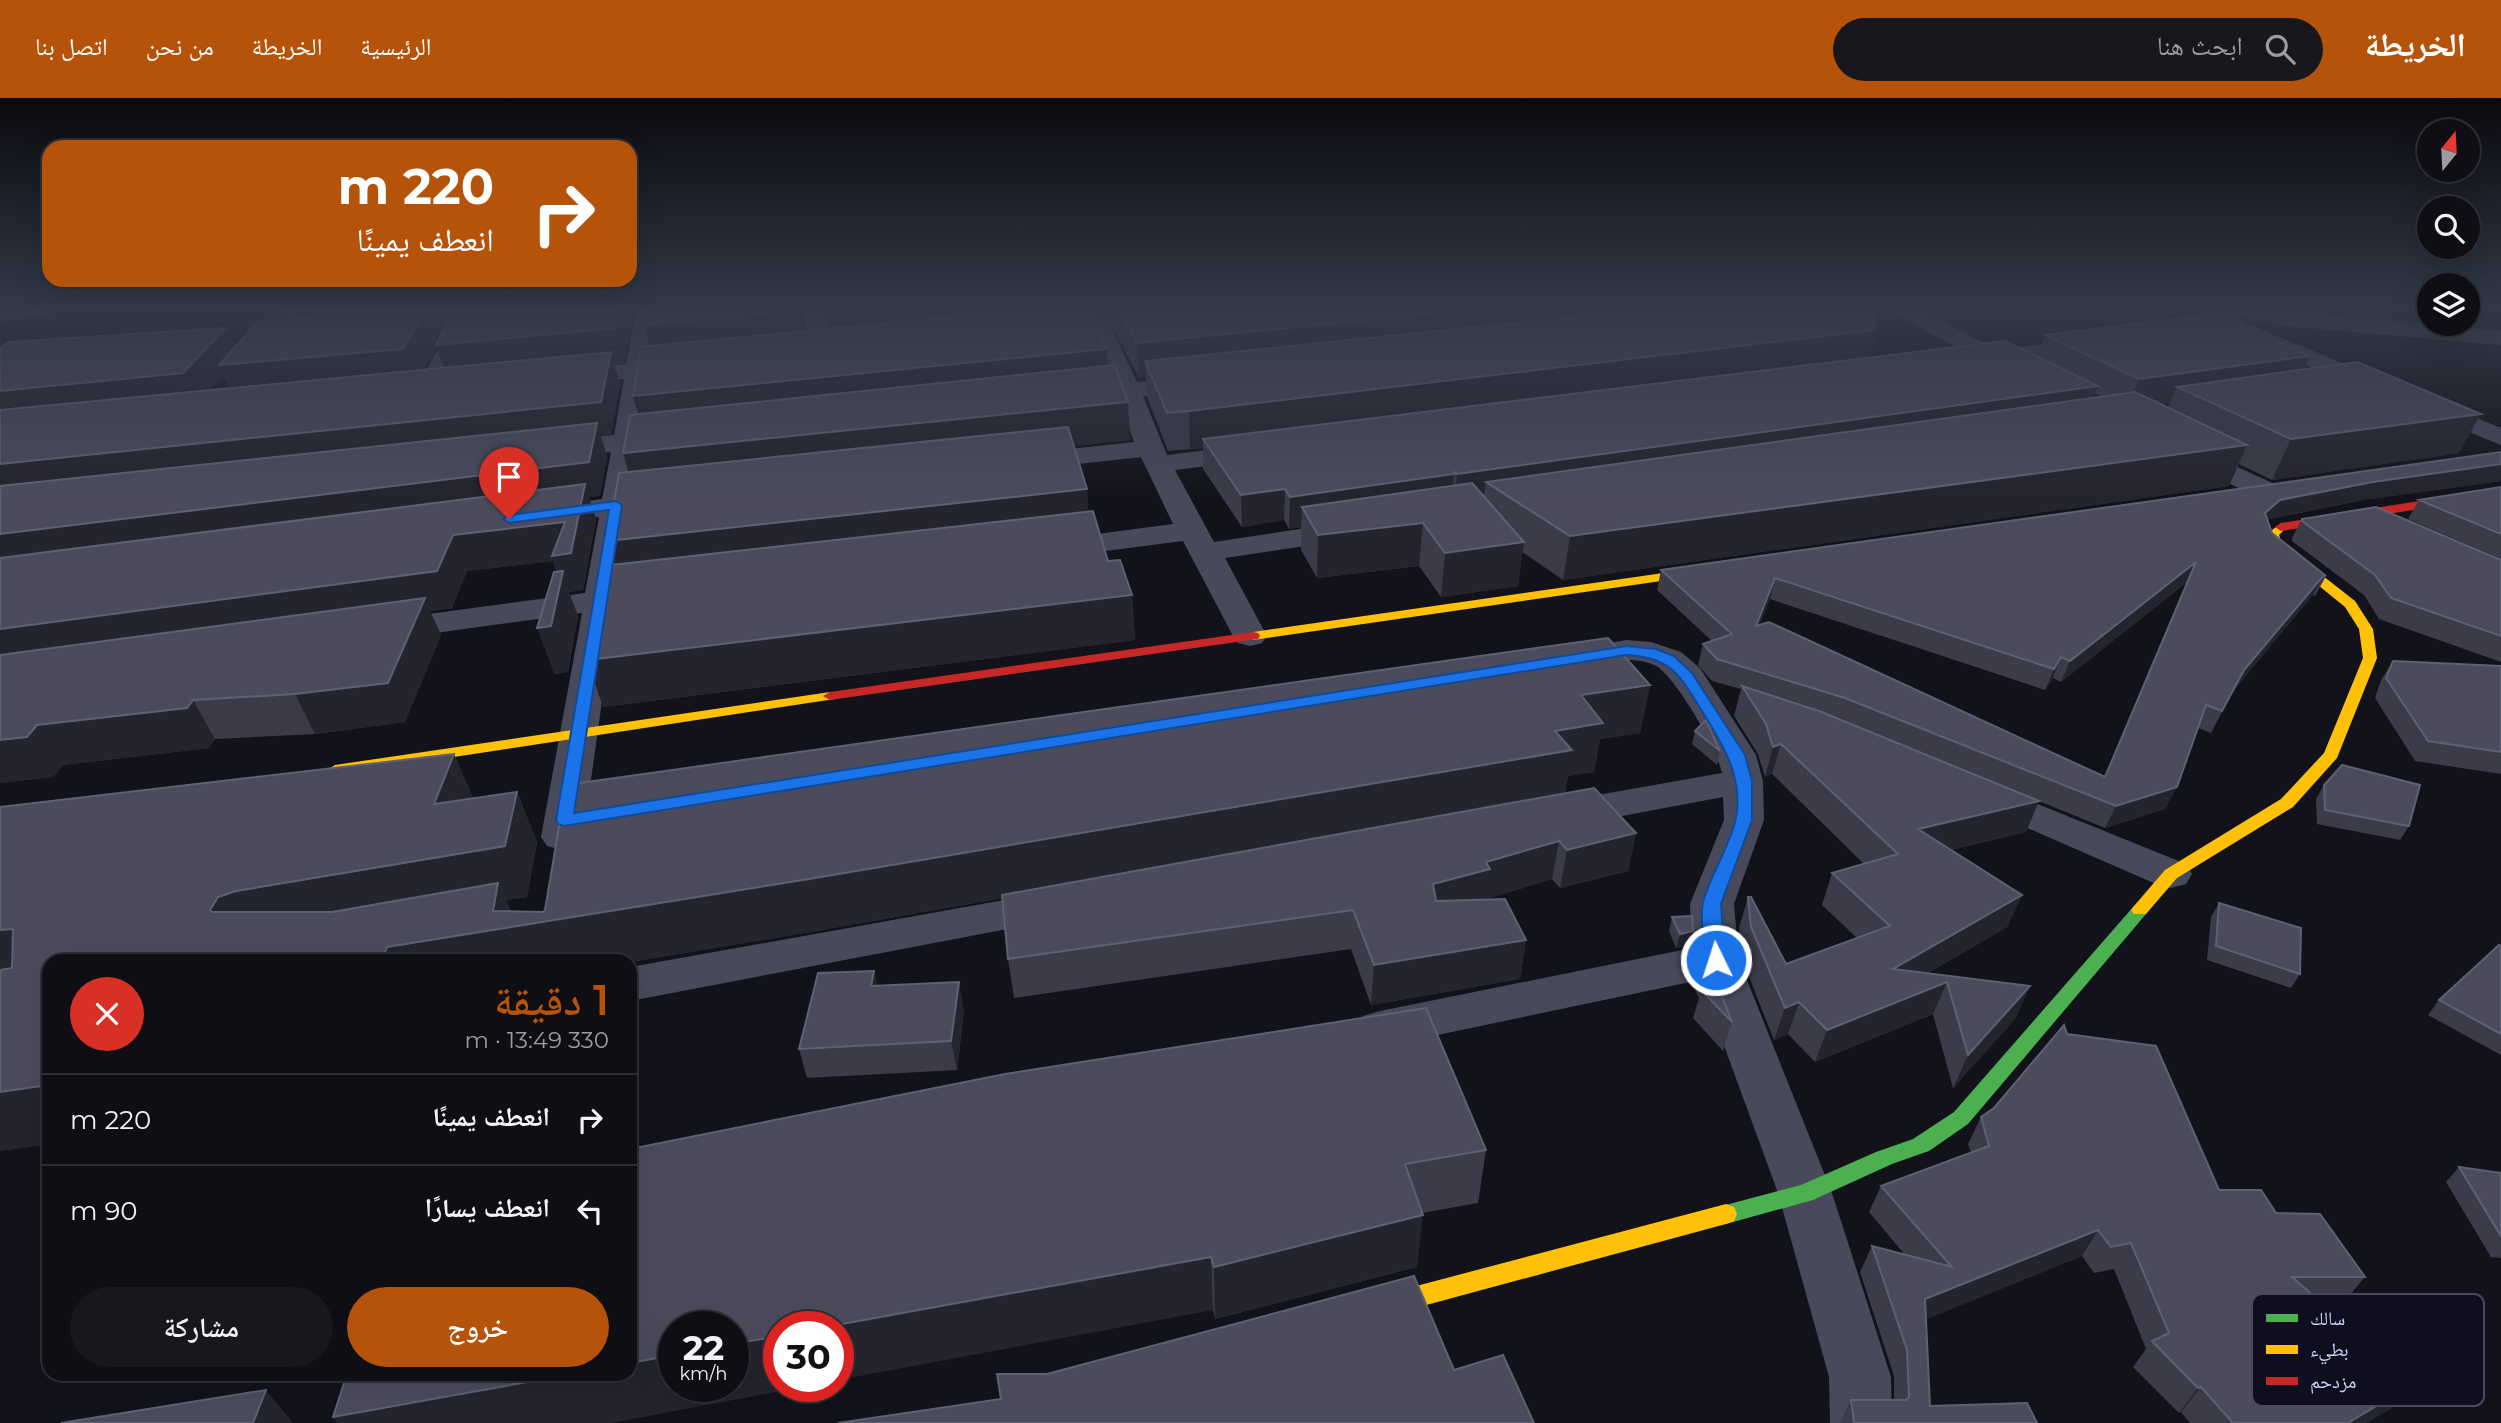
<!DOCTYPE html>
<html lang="ar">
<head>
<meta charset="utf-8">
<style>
  body { margin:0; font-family:Montserrat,"Noto Naskh Arabic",sans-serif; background:#17171d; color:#f1f3f6; direction:rtl; height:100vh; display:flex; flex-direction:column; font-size:26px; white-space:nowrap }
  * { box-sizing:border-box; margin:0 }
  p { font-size:23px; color:#9b9ca0 }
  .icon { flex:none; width:38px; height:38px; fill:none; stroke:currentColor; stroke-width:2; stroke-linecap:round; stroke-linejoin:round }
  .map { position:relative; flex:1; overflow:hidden; direction:ltr }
  .details { position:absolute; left:42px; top:856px; width:595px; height:427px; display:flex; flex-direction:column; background:#0e0e14; border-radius:21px; box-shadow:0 7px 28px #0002,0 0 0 2px #2e2e34; direction:rtl }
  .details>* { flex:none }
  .banner { position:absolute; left:42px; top:42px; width:595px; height:147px; border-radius:21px; box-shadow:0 7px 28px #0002,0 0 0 2px #2e2e34; direction:rtl; background:#b45309; color:#fff; overflow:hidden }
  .needle { width:46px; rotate:18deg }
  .tools { position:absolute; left:2417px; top:21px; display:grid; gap:14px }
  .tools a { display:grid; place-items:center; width:63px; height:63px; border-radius:50%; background:#0e0e14; box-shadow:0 7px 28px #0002,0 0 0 2px #2e2e34; font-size:35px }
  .speed { position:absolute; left:658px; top:1213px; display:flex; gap:14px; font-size:35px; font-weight:700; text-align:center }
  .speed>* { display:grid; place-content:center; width:91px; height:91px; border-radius:50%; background:#0e0e14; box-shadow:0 7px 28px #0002,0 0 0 2px #2e2e34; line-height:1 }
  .speed small { font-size:18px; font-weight:400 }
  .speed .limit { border:10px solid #d22; background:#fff; color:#111 }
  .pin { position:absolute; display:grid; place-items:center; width:60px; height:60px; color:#fff; margin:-72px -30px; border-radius:50% 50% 50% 0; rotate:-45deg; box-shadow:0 0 7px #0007 }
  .pin .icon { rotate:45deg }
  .me { position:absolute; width:77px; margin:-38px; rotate:356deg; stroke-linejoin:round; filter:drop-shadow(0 0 5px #0008) }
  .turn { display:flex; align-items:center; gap:24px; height:147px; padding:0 28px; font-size:32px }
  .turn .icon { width:91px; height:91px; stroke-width:2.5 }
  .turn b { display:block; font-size:49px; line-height:60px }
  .round { display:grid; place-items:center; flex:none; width:74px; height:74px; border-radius:37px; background:#17171d }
  .overview { display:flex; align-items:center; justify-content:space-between; height:119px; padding:0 28px }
  h1 { font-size:42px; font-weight:600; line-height:52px; color:#b45309 }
  .button { display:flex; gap:14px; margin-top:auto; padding:14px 28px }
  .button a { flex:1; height:80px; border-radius:42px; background:#b45309; color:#fff; font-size:28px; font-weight:600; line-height:80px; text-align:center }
  .button a+a { background:#17171d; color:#f1f3f6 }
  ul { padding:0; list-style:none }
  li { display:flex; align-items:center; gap:21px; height:91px; padding:0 28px; border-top:2px solid #2e2e34 }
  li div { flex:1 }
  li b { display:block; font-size:26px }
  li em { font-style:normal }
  header { display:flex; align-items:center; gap:42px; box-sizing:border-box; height:98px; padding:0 35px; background:#b45309; color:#fff }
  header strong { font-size:33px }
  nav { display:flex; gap:38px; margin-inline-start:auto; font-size:24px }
  .search { width:490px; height:63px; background:#17171d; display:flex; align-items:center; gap:18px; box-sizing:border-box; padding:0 24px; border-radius:38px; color:#9b9ca0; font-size:26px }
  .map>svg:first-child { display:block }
</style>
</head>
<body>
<header>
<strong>الخريطة</strong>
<div class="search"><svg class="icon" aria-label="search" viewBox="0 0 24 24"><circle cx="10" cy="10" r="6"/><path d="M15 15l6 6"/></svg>ابحث هنا</div>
<nav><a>الرئيسية</a><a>الخريطة</a><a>من نحن</a><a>اتصل بنا</a></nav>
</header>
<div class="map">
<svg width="2501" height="1325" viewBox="0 0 2501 1325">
  <rect width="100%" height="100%" fill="#12121a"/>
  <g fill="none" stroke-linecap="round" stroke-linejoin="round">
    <path fill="#48495a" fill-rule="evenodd" d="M0 212H56L53 217 0 223Z
      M284 212H307L262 266H246L242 261 246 256Z
      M458 212H480L436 299 427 301 418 299 415 294Z
      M636 212H658L651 264 691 260 699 262 703 267 699 272 648 279 640 335 676 331 685 333 689 339 685 345 638 351 631 397 665 393 675 396 679 402 675 408 629 415 618 491 650 486 661 489 666 496 661 503 615 510 583 739 577 748 562 752 547 748 541 739 582 515 384 542 372 539 367 532 372 525 384 522 585 495 599 419 540 426 530 423 525 417 530 411 602 401 611 354 551 360 541 358 537 352 541 346 551 344 614 337 624 281 566 287 557 285 554 280 557 275 566 273 626 266Z
      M805 212H827L829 255 825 260H809L805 255Z
      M1178 212H1256L1253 217 1245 219 1112 232 1137 284 1198 278 1207 280 1210 285 1207 290 1198 292 1143 298 1167 357 1256 346 1266 348 1270 354 1266 360 1256 362 1175 372 1214 444 1352 423 1363 426 1367 432 1363 438 1352 441 1225 460 1267 538 1262 545 1250 548 1238 545 1233 538 1183 443 1051 460 1040 458 1036 451 1040 444 1051 442 1173 426 1141 359 1024 372 1014 370 1010 364 1014 358 1024 356 1134 344 1119 301 1073 306 1064 303 1060 298 1064 293 1114 286 1090 234 1043 239 1035 237 1032 232 1035 227Z
      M1892 212H1920L1997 252 2092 240 2100 242 2104 247 2100 252 2092 254 2017 263 2019 266 2015 271 2007 273 1990 267 1970 266 1966 261 1970 256 1895 217Z
      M2200 212H2226L2232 216 2229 212H2273L2501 233V247L2285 228 2232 217 2245 225 2501 330V347L2229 235Z
      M2187 346 2277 387 2281 393 2277 399 2267 402 2257 399 2177 360 2173 354 2177 348Z
      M1626 542 1651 544 1681 554 1700 570 1756 657 1763 683 1764 722 1734 806 1739 862 1832 1095 1891 1279 1892 1325H1830L1829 1279 1778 1095 1700 882 1380 949 1363 944 1356 931 1363 918 1380 913 1692 850 1690 806 1724 722 1723 699 1558 730 1544 726 1538 717 1544 708 1558 704 1722 675C1716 649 1679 585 1658 569 1649 563 1636 562 1626 562 1602 563 1580 575 1557 569L1552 562 1557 555Z
      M1986 685 2186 766 2192 776 2186 786 2171 790 2156 786 1972 706 1966 697 1972 688Z
      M1055 793 1071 797 1077 808 1071 819 630 903V869Z"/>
    <path fill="#4caf50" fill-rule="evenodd" d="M2140 806 2146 808 2149 812 2146 816 1968 1026 1929 1053 1892 1066 1813 1102 1726 1126 1718 1123 1715 1116 1718 1109 1801 1087 1876 1054 1913 1041 1954 1014 2134 808Z"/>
    <path fill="#ffc107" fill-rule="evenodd" d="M2281 425 2287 429 2279 437 2282 446 2355 503 2373 531 2377 560 2337 660 2293 709 2177 780 2146 816H2134L2131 812 2134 808 2165 772 2281 701 2324 655 2363 560 2359 531 2345 509 2270 448 2267 436Z
      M1712 468 1717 469V475L1253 542 1246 538 1253 534Z
      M830 594 837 598 835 601 335 677 327 672 335 667Z
      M1726 1106 1734 1109 1737 1116 1734 1123 1726 1126 1371 1222 1363 1219 1359 1211 1363 1203 1371 1200Z"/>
    <path fill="#c62828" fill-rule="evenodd" d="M2501 390V398L2281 433 2275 429 2281 425Z
      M1253 534 1258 535 1260 538 1258 541 830 602 823 598 830 594Z"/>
  </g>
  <path fill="#3b3b49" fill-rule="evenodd" d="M294 212H635L624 265 614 266 620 285 611 337 601 338 607 358 600 398 589 399 596 421 583 492 569 494 578 518 568 574 554 576 557 474 553 463 467 473 452 510 430 513 441 537 405 624 315 636 215 641 209 650 63 667 53 679 0 685V250L226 230 235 249 297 220ZM436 249 444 270 424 272ZM223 277 229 291 210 292Z
    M802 212V233L828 231 825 212H1872L1876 232 1868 260 2037 259 2045 237 2303 271 2459 355 2272 382 2239 366 2229 388 1563 482 1522 454 1518 488 1441 499 1419 468 1317 480 1301 452V429L1289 431 1284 422 1242 429 1203 371V350L1168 353 1147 299 1146 279 1139 280 1116 234 1115 216 1092 218 1130 342 1074 348 1087 391 1088 414 1108 463 1132 497 1135 542 603 609 587 562 615 467 607 443 628 374 638 316 650 248 644 227ZM2095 295 2102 299 2094 300ZM2170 305 2168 310 2161 307Z
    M2501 354V383L2363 402 2270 421 2268 423 2272 435 2326 478 2315 498 2313 497 2233 593 2211 635 2198 630 2177 689 2165 711 2105 730 2039 703 2026 734 1950 752 2022 797 2007 829 1928 875 2030 888 2015 921 1953 990 1933 916 1815 964 1788 936 1774 942 1742 861 1739 830 1748 799 1786 866 1857 840 1822 807 1832 775 1864 766 1772 676 1765 679 1758 656 1734 618 1741 591 1712 583 1698 567 1703 546 1712 543 1657 492 1661 472ZM2187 484 2105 678 1759 527 1770 501 2045 592 2053 580 2061 584Z
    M2501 389V461L2408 421 2419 402Z
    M2302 421 2501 462V564L2379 521 2364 497 2292 443V440Z
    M1608 540 1650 587 1640 635 1600 641 1594 674 1568 678 1565 695 1594 690 1636 735 1628 773 1560 790 1552 781 1486 801H1505L1526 842 1520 881 1371 907 1351 851 1014 900 1008 861 1003 800 822 832 630 864V863H49V1046L0 1053V709L454 656 473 700 517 694 537 744 527 799 506 802 511 814H543L545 812 566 687Z
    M2393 563 2501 568V676L2415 663 2375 600 2381 582Z
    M1695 633 1720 653 1717 667 1692 646Z
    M2324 687 2409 728 2400 742 2317 726 2316 701Z
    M2219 805 2300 876 2291 890 2207 862 2211 819Z
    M1672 819 1693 833 1689 848 1676 850 1669 833Z
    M2501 848V957L2428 917 2439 902Z
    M1700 858 1732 924 1723 953 1693 920 1699 900 1692 886Z
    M874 873 877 888 964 913 957 972 807 980 799 951Z
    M2067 936 2219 1092 2276 1115 2365 1179 2343 1205H2322L2414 1285 2390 1311 2366 1325H2190L2181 1314 2179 1315 2133 1269 2146 1251 2114 1171 2094 1175 2082 1158 1926 1221 1930 1308 2037 1325H1840L1851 1302H1894V1278L1860 1174 1872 1148 1905 1157 1869 1114 1881 1088 1971 1055 1968 1046 1981 1019 1994 1010Z
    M630 1051 1486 1052 1478 1105 1422 1115 1417 1169 1215 1221 1213 1212 630 1276Z
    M2459 1069 2501 1075V1160L2491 1159 2446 1084Z"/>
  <path fill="#24242e" d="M426 212H635L624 265 614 266 620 285 611 337 601 338 607 358 600 398 589 399 596 421 583 492 569 494 578 518 568 574 554 576 537 530 560 484 553 463 467 473 452 510 430 513 441 537 405 624 315 636 295 596 0 572V531L453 437 582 400 0 474V366L448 282 436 249 416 286 235 303 223 277 198 306 0 326V293L226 230 239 259Z
    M796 212H802V247L653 261 644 227Z
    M825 212H1115V216L831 244Z
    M1469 212H1781L1145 263 1146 279 1139 280 1137 245Z
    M1876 232 1866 267 1203 341V350L1190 351 1189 313Z
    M1107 251 1109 284 643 333 633 298Z
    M2310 258 2296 287 2177 289 2170 305 2127 311 2139 281Z
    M2098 288 2087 317 1486 384 1483 403 1454 407 1457 376Z
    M1128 304 1130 342 634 394 623 355Z
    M2481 316 2459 355 2272 382 2291 341Z
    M2247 347 2229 388 1563 482 1570 438Z
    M2501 366V383L2363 402 2270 421 2256 434 2265 415 2280 402 2373 384Z
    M1454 376 1451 407 1302 409 1301 429 1289 431 1290 399Z
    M1087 391 1090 433 621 487 607 443Z
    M1285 391 1284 422 1242 429 1241 397Z
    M1423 425 1419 468 1317 480 1318 437Z
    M1524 444 1518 488 1441 499 1445 455Z
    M2196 464 2187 484 2061 584 2070 563Z
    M2324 477 2313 497 2233 593 2211 635 2244 572Z
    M1775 480 1770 501 1751 549 1756 528Z
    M1132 497 1135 542 603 609 587 562Z
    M2061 559 2053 580 2045 592 2054 571Z
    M1650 587 1640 635 1600 641 1594 674 1568 678 1564 700 822 832 630 864V863H242L210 812 218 799 517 694 537 744 527 799 506 802 517 828 1555 633 1581 597Z
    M193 602 215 641 209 650 63 667 53 679 0 685V642L37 627Z
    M1781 646 1772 676 1765 679 1773 649Z
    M454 656 475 705 434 706Z
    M2177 689 2165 711 2105 730 2116 708Z
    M2039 703 2026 734 1906 763 1918 731Z
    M1636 735 1628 773 1560 790 1567 752Z
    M1559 743 1552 781 1486 801 1429 824 1433 786 1486 764Z
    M2022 797 2007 829 1881 903 1893 871Z
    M13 831 49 880 0 890V832Z
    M1693 833 1689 848 1676 850 1680 836Z
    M1526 842 1520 881 1371 907 1374 867Z
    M874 873 880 901 871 888Z
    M959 884 964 913 957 972 951 943Z
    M1947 884 1933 916 1815 964 1827 932Z
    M2030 888 2015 921 1953 990 1968 957Z
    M1799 904 1788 936 1774 942 1785 910Z
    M49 987V1046L0 1053V994Z
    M1423 1117 1417 1169 1215 1221 1214 1169Z
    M2098 1132 2082 1158 1912 1227 1925 1201Z
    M1211 1159 1213 1212 838 1282V1228H831Z
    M779 1238V1288H808L611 1325H337L333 1319 572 1276H630V1265L674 1257V1288H733V1246Z
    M2414 1285 2390 1311 2366 1325H2348Z
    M2201 1289 2181 1314 2179 1315 2198 1290Z
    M266 1292 293 1325H253Z"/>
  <path fill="#4b4b5c" stroke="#606075" stroke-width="2" fill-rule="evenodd" d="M352 212H426L403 251 219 267 258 223 365 216Z
    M454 212H619L614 230 436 247Z
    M646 212H796V213L644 227Z
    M1020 212H1089L1107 251 633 298 641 249Z
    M1120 212H1469L1137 245Z
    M1644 212H1872L1876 232 1189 313 1167 315 1145 263Z
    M2212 216 2310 258 2139 281 2045 237Z
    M226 230 183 275 0 293V250L8 244Z
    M2005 243 2098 288 1457 376 1454 374V376L1290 399 1285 391 1241 397 1203 341Z
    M611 254 601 304 0 366V312Z
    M2357 264 2481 316 2291 341 2177 289Z
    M1115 267 1128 304 623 355 630 317Z
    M2135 294 2247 347 1570 438 1486 384Z
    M597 325 589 364 0 436V388Z
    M1068 329 1087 391 607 443 619 375Z
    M2501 354V366L2373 384 2280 402 2265 415 2272 435 2326 478 2324 477 2244 572 2222 613 2206 607 2177 689 2116 708 1845 600 1717 561 1703 546 1732 536 1661 472ZM2196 464 2105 679 1769 524 1756 528 1775 480 2054 571 2061 559 2070 563Z
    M1472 385 1524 444 1445 455 1423 425 1318 437 1302 409Z
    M585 386 571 455 552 458 565 424 453 437 437 473 0 531V460Z
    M2501 389V436L2419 402Z
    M2376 409 2501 462V538L2391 500 2375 477 2302 423V421Z
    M1093 413 1108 463 1120 462 1132 497 587 562 603 468Z
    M563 473 551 528 537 530 554 474Z
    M425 500 388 585 295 596 193 602 187 610 37 627 27 639 0 642V557Z
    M1608 540 1650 587 1581 597 1603 625 1555 633 1572 652 809 781 387 849 382 863H49V987L0 994V872L12 870 13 831 0 832V709L454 656 434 706 517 694 505 748 236 793 218 799 210 812 212 814H332L498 785 493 813 543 814 545 812 566 687Z
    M2393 563 2501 568V654L2428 643 2386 580Z
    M1742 588 1819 613 2039 703 1918 731 2022 797 1893 871 2030 888 1968 957 1947 884 1827 932 1799 904 1785 910 1751 829 1748 799H1751L1786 866 1890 828 1832 775 1898 756 1781 646 1773 649 1766 626Z
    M1706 622 1720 653 1695 633Z
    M2342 667 2420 687 2409 728 2325 712 2324 687Z
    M1594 690 1636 735 1567 752 1559 743 1486 764 1490 771 1433 786 1436 803 1505 801 1526 842 1374 867 1353 812 1008 861 1002 797Z
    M2219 805 2301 830 2300 876 2216 848Z
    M1692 818 1693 833 1680 836 1672 819Z
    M2499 847 2501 848V936L2439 902Z
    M1706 857 1732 924 1701 892 1714 887 1700 858Z
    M874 873 871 888 959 884 951 943 799 951 818 875Z
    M1426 910 1486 1052 1405 1066 1423 1117 1214 1169 1211 1159 831 1228H779V1238L733 1246V1228H674V1257L630 1265V1051L1005 976Z
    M2064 927 2067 936 2156 948 2219 1092H2261L2276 1115 2320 1116 2365 1179H2292L2414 1285 2348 1325H2233L2201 1289 2198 1290 2152 1243 2169 1235 2131 1145 2111 1149 2098 1132 1925 1201 1930 1308 2027 1305 2037 1325H1854L1851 1302H1906L1909 1299 1907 1252 1872 1148 1952 1169 1881 1088 1989 1048 1981 1019 1994 1010Z
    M2459 1069 2501 1075V1138Z
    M1414 1178 1454 1272 1503 1257 1534 1325H838L1001 1301 997 1276H1047Z
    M347 1276H572L333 1319Z
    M266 1292 253 1325H61Z"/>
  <linearGradient id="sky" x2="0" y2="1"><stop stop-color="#0a0a0e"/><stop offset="0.53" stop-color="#333949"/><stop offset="1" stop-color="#333949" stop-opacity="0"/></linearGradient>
  <rect width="2501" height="398" fill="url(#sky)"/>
  <path fill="#1a73e8" stroke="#114b97" stroke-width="2" d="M616 403 622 407 574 715 1626 548 1656 551 1674 558 1692 575 1745 657 1752 683V722L1721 806 1725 862 1723 867H1709L1706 862C1705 845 1699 820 1703 804 1711 776 1728 751 1735 724 1746 678 1719 641 1697 605 1677 572 1666 559 1626 557L564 728 558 726 556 722 609 412 509 425 503 421 509 417Z"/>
  <rect x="2252" y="1196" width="232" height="112" rx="10" fill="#0f0e1e" stroke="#494860" stroke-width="2"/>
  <rect x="2266" y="1216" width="32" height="8" fill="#4caf50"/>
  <rect x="2266" y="1247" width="32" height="9" fill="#ffc107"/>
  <rect x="2266" y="1279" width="32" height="8" fill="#c62828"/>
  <g font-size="19" fill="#d0d1fa">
    <text x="2310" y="1227">سالك</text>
    <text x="2310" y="1258">بطيء</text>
    <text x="2310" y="1290">مزدحم</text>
  </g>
</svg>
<div class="tools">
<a><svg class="needle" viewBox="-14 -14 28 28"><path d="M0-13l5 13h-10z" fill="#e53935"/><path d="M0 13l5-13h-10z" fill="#9b9ca0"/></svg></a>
<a><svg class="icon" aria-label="search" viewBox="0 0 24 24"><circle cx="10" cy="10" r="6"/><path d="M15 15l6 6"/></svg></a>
<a><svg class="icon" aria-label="layers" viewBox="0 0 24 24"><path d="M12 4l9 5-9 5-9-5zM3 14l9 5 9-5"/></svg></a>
</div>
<div class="speed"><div>22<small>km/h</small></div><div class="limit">30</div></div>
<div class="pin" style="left:509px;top:421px;background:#d93025"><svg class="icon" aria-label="arrive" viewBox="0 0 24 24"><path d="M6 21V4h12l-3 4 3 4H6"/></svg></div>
<svg class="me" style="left:1716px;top:862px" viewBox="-20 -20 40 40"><circle r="17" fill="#1a73e8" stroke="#fff" stroke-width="3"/><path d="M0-11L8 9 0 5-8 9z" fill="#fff"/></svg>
<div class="banner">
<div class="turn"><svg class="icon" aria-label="right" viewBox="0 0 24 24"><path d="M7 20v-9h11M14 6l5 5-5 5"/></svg><div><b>220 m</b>انعطف يمينًا</div></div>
</div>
<section class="details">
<div class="overview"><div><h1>1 دقيقة</h1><p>330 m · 13:49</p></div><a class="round" style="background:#d93025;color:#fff"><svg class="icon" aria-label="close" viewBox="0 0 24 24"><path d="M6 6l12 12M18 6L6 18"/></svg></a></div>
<ul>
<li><svg class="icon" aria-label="right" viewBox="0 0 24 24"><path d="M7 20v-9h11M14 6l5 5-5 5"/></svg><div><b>انعطف يمينًا</b></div><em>220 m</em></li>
<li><svg class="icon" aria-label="left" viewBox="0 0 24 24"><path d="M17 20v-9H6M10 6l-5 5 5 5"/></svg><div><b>انعطف يسارًا</b></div><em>90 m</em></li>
</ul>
<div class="button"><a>خروج</a><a>مشاركة</a></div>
</section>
</div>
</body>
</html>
